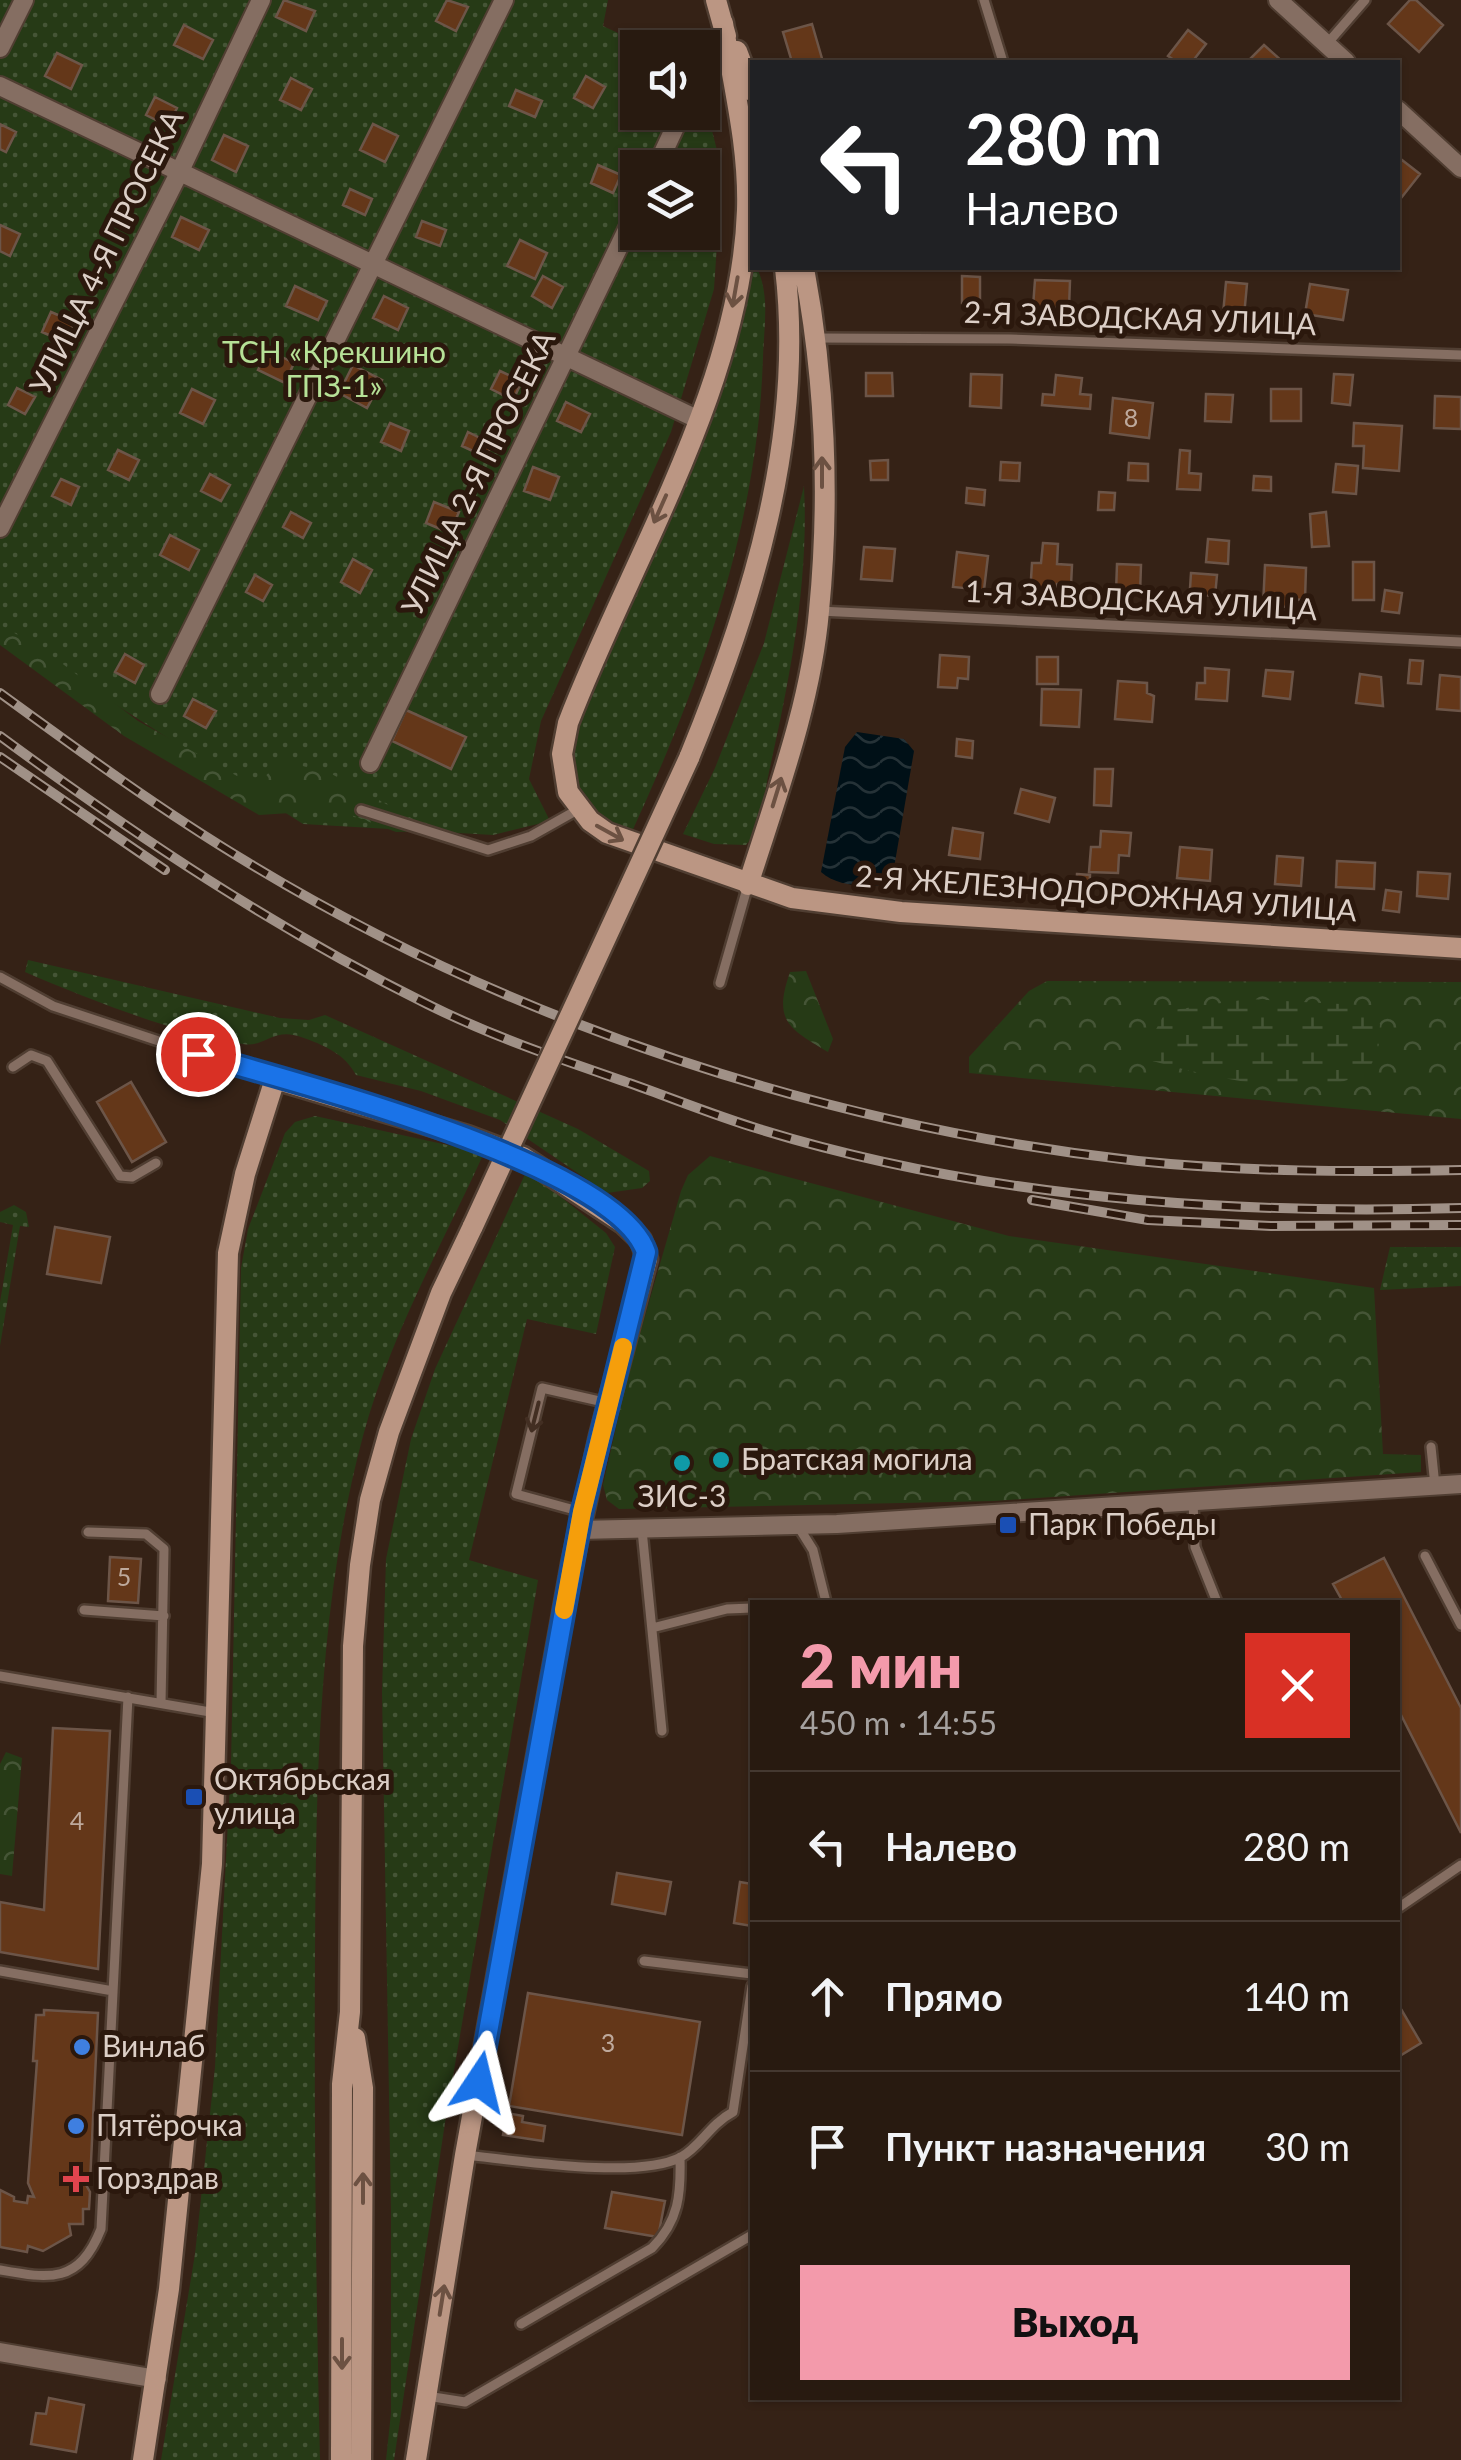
<!DOCTYPE html>
<html lang="ru">
<head>
<meta charset="utf-8">
<style>
  body { margin:0; font-family:Lato,sans-serif; background:#34271e; color:#f1f3f6; height:100vh; display:flex; flex-direction:column; font-size:38px; white-space:nowrap }
  * { box-sizing:border-box; margin:0 }
  p { font-size:32px; color:#a5a19f }
  .icon { flex:none; width:55px; height:55px; fill:none; stroke:currentColor; stroke-width:2; stroke-linecap:round; stroke-linejoin:round }
  .map { position:relative; flex:1; overflow:hidden }
  .details { position:absolute; left:750px; top:1600px; width:650px; height:800px; display:flex; flex-direction:column; background:#281a10; border-radius:0px; box-shadow:0 2px 8px #0004,0 0 0 2px #443830 }
  .details>* { flex:none }
  .guide { position:absolute; left:750px; top:60px; width:650px; height:210px; border-radius:0px; box-shadow:0 2px 8px #0004,0 0 0 2px #443830; background:#202124; color:#fff; overflow:hidden }
  .buttons { position:absolute; left:620px; top:30px; display:grid; gap:20px }
  .buttons a { display:grid; place-items:center; width:100px; height:100px; border-radius:0px; background:#281a10; box-shadow:0 2px 8px #0004,0 0 0 2px #443830; font-size:50px }
  .pin { position:absolute; display:grid; place-items:center; width:85px; height:85px; color:#fff; margin:-42px; border:5px solid #fff; border-radius:50%; box-shadow:0 2px 10px #0007 }
  .me { position:absolute; width:110px; margin:-55px; rotate:10deg; stroke-linejoin:round; filter:drop-shadow(0 0 8px #0008) }
  .turn { display:flex; align-items:center; gap:35px; height:210px; padding:0 50px; font-size:45px }
  .turn .icon { width:130px; height:130px; stroke-width:2.5 }
  .turn b { display:block; font-size:70px; line-height:85px }
  .round { display:grid; place-items:center; flex:none; width:105px; height:105px; border-radius:0px; background:#34271e }
  .head { display:flex; align-items:center; justify-content:space-between; height:170px; padding:0 50px }
  h1 { font-size:60px; font-weight:800; line-height:75px; color:#f39aab }
  .primary-button { display:flex; gap:20px; margin-top:auto; padding:20px 50px }
  .primary-button a { flex:1; height:115px; border-radius:0px; background:#f39aab; color:#111; font-size:40px; font-weight:800; line-height:115px; text-align:center }
  ul { padding:0; list-style:none }
  li { display:flex; align-items:center; gap:30px; height:150px; padding:0 50px; border-top:2px solid #443830 }
  li div { flex:1 }
  li b { display:block; font-size:38px }
  li em { font-style:normal }
  .map>svg:first-child { display:block }
</style>
</head>
<body>
<div class="map">
<svg width="1461" height="2460" viewBox="0 0 1461 2460">
  <defs>
    <pattern id="grass-dots" width="8" height="8" patternUnits="userSpaceOnUse" patternTransform="scale(2.5)"><rect width="8" height="8" fill="#263a16"/><path d="M2 2h.1M6 6h.1" fill="none" stroke="#455536" stroke-width="1.8" stroke-linecap="round"/></pattern>
    <pattern id="forest-crowns" width="20" height="18" patternUnits="userSpaceOnUse" patternTransform="scale(2.5)"><rect width="20" height="18" fill="#263a16"/><path d="M2 6a3 3 0 1 1 6 0M12 15a3 3 0 1 1 6 0" fill="none" stroke="#455536"/></pattern>
    <pattern id="wetland-marsh" width="20" height="14" patternUnits="userSpaceOnUse" patternTransform="scale(2.5)"><rect width="20" height="14" fill="#263a16"/><path d="M1 5h8M5 5V1M11 12h8M15 12V8" fill="none" stroke="#455536"/></pattern>
    <pattern id="water-waves" width="16" height="10" patternUnits="userSpaceOnUse" patternTransform="scale(2.5)"><rect width="16" height="10" fill="#001017"/><path d="M0 5q4-4 8 0t8 0" fill="none" stroke="#253237"/></pattern>
  </defs>
  <rect width="100%" height="100%" fill="#352216"/>
  <path fill="url(#grass-dots)" fill-rule="evenodd" d="M0 0H608L603 26 648 47 638 48V112H702L703 95 722 170 714 289 671 432 541 721 529 779 550 821 493 835 303 824 0 631ZM638 168H702V232H638Z
    M752 267 757 268C770 295 764 326 763 357 758 527 700 684 630 836 585 816 577 796 568 750Z
    M804 486C809 582 790 678 769 772 764 795 761 827 746 845L714 844 683 834 715 768 764 643Z
    M28 960 280 1018 309 1020 325 1015 578 1129 649 1171 650 1181 642 1188 607 1193 500 1120 421 1091 356 1075C345 1054 324 1045 301 1037 273 1027 265 1048 243 1044 176 1034 88 999 25 972Z
    M315 1116 484 1153C442 1245 390 1336 363 1436 318 1604 316 1781 315 1954 314 2122 316 2291 320 2460H161L195 2254 215 2067 231 1764 241 1268 248 1229 285 1133 295 1122Z
    M533 1157 566 1178 556 1193 606 1233 615 1247 596 1334 527 1319 469 1560 538 1580 445 2123 394 2460H386L391 2413V2211L382 1692 386 1559 411 1439 435 1369Z
    M14 1205 26 1212 29 1227 20 1226 0 1346V1302L13 1225 0 1222V1212Z
    M1390 1247H1461V1286L1380 1290Z"/>
  <path fill="url(#forest-crowns)" d="M0 625 43 649 138 721 255 786 281 761 328 772 435 831 396 832 338 810 259 815 124 736 0 645Z
    M806 971 833 1039 828 1052C788 1028 773 1021 790 972Z
    M1047 981 1461 982V1119L969 1073V1057L1029 991Z
    M710 1156 1009 1236 1374 1288 1383 1454 1421 1455V1472L994 1501 619 1509 607 1500 603 1485 628 1375 681 1191 688 1175Z
    M6 1752 22 1758 12 1876 0 1874V1764Z"/>
  <path fill="url(#wetland-marsh)" d="M1249 999 1359 1005 1380 1024C1379 1036 1380 1053 1373 1062 1337 1111 1202 1074 1152 1061L1148 1044 1166 1011Z"/>
  <path fill="url(#water-waves)" d="M857 732 904 739 914 751 894 868 888 884C867 887 837 887 821 872L845 747Z"/>
  <path fill="#643719" stroke="#6c5548" stroke-width="2.5" d="M284 0 315 11 306 31 276 17Z
    M447 0 468 7 456 31 436 21Z
    M1410 0H1416L1443 25 1419 52 1388 24Z
    M812 24 823 62H792L783 32Z
    M184 25 213 40 203 59 174 45Z
    M1188 30 1206 44 1192 62H1177L1168 56Z
    M1264 45 1283 62H1247Z
    M57 53 82 65 71 89 45 76Z
    M586 76 605 87 593 108 574 98Z
    M291 78 312 89 301 110 280 100Z
    M516 90 542 101 535 117 509 106Z
    M155 97 177 108 168 126 146 115Z
    M0 124 16 132 6 152 0 149Z
    M373 124 398 136 385 162 360 150Z
    M224 135 248 146 236 172 212 160Z
    M1402 160 1420 174 1398 202V166Z
    M598 165 621 175 613 193 591 183Z
    M350 189 372 199 365 215 343 205Z
    M181 217 209 230 199 250 172 237Z
    M422 221 446 230 440 246 416 237Z
    M0 225 20 234 10 256 0 251Z
    M520 240 547 253 535 279 507 266Z
    M543 276 563 287 552 308 532 296Z
    M962 276 980 277V303H962Z
    M1035 280 1070 281 1069 308 1033 307Z
    M1226 282 1247 284 1244 316 1223 314Z
    M1310 284 1348 290 1343 320 1305 314Z
    M295 286 327 301 318 320 286 306Z
    M384 296 408 308 398 330 373 318Z
    M51 312 74 322 65 342 42 332Z
    M268 350 294 363 285 383 258 370Z
    M353 365 382 380 367 408 339 393Z
    M500 371 522 381 513 400 491 389Z
    M866 373H892L893 396H866Z
    M971 374 1002 375 1001 408 970 406Z
    M1334 374 1353 375 1350 405 1332 403Z
    M1056 375 1082 378 1080 394 1091 395 1090 409 1042 405 1043 394 1054 395Z
    M17 388 35 397 25 414 8 405Z
    M192 389 215 400 203 424 180 413Z
    M1271 389H1301V421H1271Z
    M1206 394 1233 395 1231 422 1205 421Z
    M1435 396 1461 397V429L1434 428Z
    M1113 398 1153 403 1149 438 1110 433Z
    M566 402 590 414 581 432 557 421Z
    M390 423 409 431 401 451 381 442Z
    M1354 423 1402 426 1399 471 1363 468 1364 446H1353Z
    M468 432 492 444 486 457 462 446Z
    M118 450 139 460 129 480 108 470Z
    M1180 450 1190 451 1189 473 1201 474 1200 490 1177 489Z
    M888 460V480H871L870 461Z
    M1001 462 1020 463 1019 481 1000 480Z
    M1129 463 1148 464V481L1128 480Z
    M1336 464 1358 466 1356 494 1333 492Z
    M533 467 559 477 550 500 524 491Z
    M210 474 230 485 221 501 201 491Z
    M1254 476 1271 477V491L1253 490Z
    M61 479 79 487 71 505 52 496Z
    M967 488 985 490 984 505 966 503Z
    M1099 492 1115 493 1114 510H1098Z
    M434 502 459 512 450 533 426 523Z
    M291 512 311 523 303 538 283 527Z
    M1326 512 1329 546 1312 547 1310 514Z
    M170 535 199 550 189 570 160 555Z
    M1208 539 1229 541 1228 564 1206 562Z
    M1043 543 1058 544 1057 564 1072 565 1071 585 1057 584 1056 597 1030 595 1032 563H1041Z
    M864 547 895 549 892 581 861 579Z
    M957 552 988 556 984 590 953 587Z
    M353 559 372 570 360 593 341 582Z
    M1353 562H1374V600H1353Z
    M1117 564 1141 565 1140 594 1116 593Z
    M1265 565 1306 568 1305 600 1291 599V607L1263 606Z
    M1191 573 1217 575 1215 596 1198 595V605L1189 604Z
    M255 575 272 585 263 601 246 592Z
    M1385 590 1402 593 1399 613 1382 611Z
    M125 654 144 665 135 683 115 672Z
    M940 655 969 657 968 679 958 678 957 688 938 687Z
    M1037 657H1058V684H1037Z
    M1410 660 1423 661 1421 684 1408 683Z
    M1205 668 1229 670 1227 701 1196 699 1197 683H1205Z
    M1266 670 1293 672 1290 699 1263 696Z
    M1360 674 1381 677 1383 706 1356 703Z
    M1440 675 1461 677V711L1437 709Z
    M1118 681 1147 683V693L1154 696 1152 722 1115 719Z
    M1042 689 1081 690 1079 727 1041 725Z
    M193 699 216 711 206 728 184 716Z
    M406 710 466 737 451 769 392 741Z
    M957 739 973 741 972 758 956 756Z
    M1095 769H1113L1111 806 1094 805Z
    M1021 789 1055 798 1049 822 1015 813Z
    M953 828 983 833 980 859 949 855Z
    M1101 831 1131 833 1129 856 1119 855 1118 873 1089 872 1091 847H1100Z
    M1180 847 1212 850 1210 881 1177 878Z
    M1277 856 1303 858 1301 886 1275 884Z
    M1337 861 1375 863 1374 889 1336 887Z
    M1418 872 1450 874 1448 899 1417 896Z
    M988 874 1004 877 1001 895 986 892Z
    M1077 874 1090 875 1089 896 1076 895Z
    M1386 890 1401 892 1399 912 1383 910Z
    M131 1082 166 1142 132 1162 97 1102Z
    M55 1227 110 1237 101 1283 47 1274Z
    M110 1557 141 1559 138 1603 108 1601Z
    M1384 1558 1461 1708V1833L1398 1709V1602H1343L1333 1584Z
    M53 1728 110 1731 98 1969 0 1952V1902L44 1910Z
    M617 1873 671 1882 665 1914 612 1904Z
    M740 1882 752 1884V1926L734 1923Z
    M528 1993 700 2022 682 2135 509 2106Z
    M1398 2004 1421 2043 1398 2057Z
    M44 2010 98 2013 90 2183H85L90 2192 89 2209H83V2224H69L71 2235 43 2251 28 2246 27 2252 0 2247V2190L14 2197V2201L27 2203 28 2196 34 2197 28 2183 37 2061H33L36 2015H44Z
    M507 2113 523 2116 522 2122 545 2126 543 2141 503 2135Z
    M612 2192 665 2201 658 2237 605 2228Z
    M49 2398 84 2405 76 2452 31 2444 36 2413 46 2414Z"/>
  <g fill="none" stroke-linecap="round" stroke-linejoin="round">
    <g stroke="#503e32" stroke-width="14">
      <path id="lane" d="M984 0 1003 62
        M1326 45 1365 0
        M818 338 1010 339 1461 355
        M819 611 1461 642
        M361 810 488 850 531 836 579 809
        M0 977 53 1006 273 1079
        M720 983 748 885
        M13 1067 31 1055 47 1061 120 1176 132 1177 156 1163
        M1431 1447 1435 1486
        M1193 1502 1195 1547 1217 1602
        M582 1512 516 1494 542 1388 608 1403
        M798 1526 813 1550 826 1602
        M642 1530 662 1731
        M88 1532 146 1534 164 1549 161 1703
        M1425 1556 1461 1625
        M84 1610 164 1616
        M652 1628 727 1609 752 1608
        M0 1676 216 1713
        M1398 1908 1461 1865
        M644 1961 752 1974
        M0 1971 113 1991
        M465 2155C515 2160 638 2180 681 2157 701 2146 709 2125 733 2112L752 1986
        M0 2270C50 2279 79 2284 101 2229L128 1697
        M521 2324 652 2248C679 2221 681 2194 680 2157
        M427 2396 465 2402 752 2235"/>
    </g>
    <g stroke="#503e32" stroke-width="22">
      <path id="street" d="M1278 0 1346 62
        M0 48 24 0
        M0 86 697 419
        M1398 110 1461 168
        M656 168 682 112
        M0 528 179 173 261 0
        M160 694 504 0
        M370 763 638 207
        M579 1530 837 1524 1461 1484
        M0 2352 157 2379"/>
    </g>
    <g stroke="#503e32" stroke-width="25">
      <path id="secondary" d="M716 0 726 36
        M723 23C733 85 749 147 747 210 741 387 630 561 568 723L562 754 568 792 590 821 607 833 792 898 901 912 1461 948
        M737 51 752 91
        M689 758C752 605 805 435 785 268
        M748 885C776 796 811 704 819 611 830 498 825 379 804 268
        M355 2038 363 2088 361 2460
        M143 2460 169 2289 212 1864 228 1253 245 1174 275 1079 467 1136 523 1157 623 1223 641 1240 647 1259 600 1436 572 1564 465 2155 416 2460
        M341 2460 342 2084 350 2012 353 1646 360 1565 370 1500 389 1432 441 1293 473 1226"/>
    </g>
    <use href="#lane" stroke="#856e62" stroke-width="9"/>
    <use href="#street" stroke="#856e62" stroke-width="18"/>
    <use href="#secondary" stroke="#bb9683" stroke-width="20"/>
    <g stroke="#a09187" stroke-width="10">
      <path id="rail" d="M0 693C81 752 162 811 247 862 514 1024 829 1127 1138 1161 1244 1172 1354 1172 1461 1170
        M0 736C136 836 275 929 427 1004 493 1037 562 1060 632 1084 674 1099 716 1116 759 1129 982 1198 1228 1215 1461 1208
        M0 757 165 870
        M1032 1200 1148 1220 1271 1226 1461 1225"/>
    </g>
    <use href="#rail" stroke="#2b180d" stroke-width="6" stroke-dasharray="19" stroke-linecap="butt"/>
    <g stroke="#503e32" stroke-width="25" stroke-linecap="butt">
      <path id="secondary-bridge" d="M473 1226 689 758"/>
    </g>
    <use href="#secondary-bridge" stroke="#bb9683" stroke-width="20"/>
  </g>
  <defs><path id="oneway-shaft" d="M-6 0H5M1.5-3L5.5 0L1.5 3" fill="none" stroke-width="1.6" stroke-linecap="round" stroke-linejoin="round" transform="scale(2.5)"/></defs>
  <g stroke="#6c5142">
    <use href="#oneway-shaft" transform="translate(735 292) rotate(100)"/>
    <use href="#oneway-shaft" transform="translate(822 472) rotate(-90)"/>
    <use href="#oneway-shaft" transform="translate(660 509) rotate(114)"/>
    <use href="#oneway-shaft" transform="translate(777 792) rotate(-73)"/>
    <use href="#oneway-shaft" transform="translate(610 833) rotate(29)"/>
    <use href="#oneway-shaft" transform="translate(363 2188) rotate(-90)"/>
    <use href="#oneway-shaft" transform="translate(442 2300) rotate(-81)"/>
    <use href="#oneway-shaft" transform="translate(342 2354) rotate(90)"/>
  </g>
  <use stroke="#422e22" href="#oneway-shaft" transform="translate(535 1417) rotate(104)"/>
  <g fill="none" stroke-linecap="round" stroke-linejoin="round">
    <g stroke="#114b97" stroke-width="25">
      <path id="route" d="M198 1054C288 1081 616 1163 646 1252L582 1512 479 2082"/>
    </g>
    <use href="#route" stroke="#1a73e8" stroke-width="18"/>
    <path stroke="#f59e0b" stroke-width="18" d="M564 1610 582 1512 623 1347"/>
  </g>
  <g fill="#0f9aa8" stroke="#2b180d" stroke-width="4">
    <circle cx="721" cy="1460" r="10"/>
    <circle cx="682" cy="1463" r="10"/>
  </g>
  <g fill="#1a4fb4" stroke="#2b180d" stroke-width="4">
    <rect x="998" y="1515" width="20" height="20" rx="5"/>
    <rect x="184" y="1787" width="20" height="20" rx="5"/>
  </g>
  <g fill="#3f7fe0" stroke="#2b180d" stroke-width="4">
    <circle cx="82" cy="2047" r="10"/>
    <circle cx="76" cy="2126" r="10"/>
  </g>
  <path fill="#e0444e" stroke="#2b180d" stroke-width="4" d="M71 2164h10v10h10v10h-10v10h-10v-10h-10v-10h10z"/>
  <g text-anchor="middle" stroke-width="10" stroke-linejoin="round" paint-order="stroke">
    <g font-size="25" fill="#bea99c">
      <text x="1131" y="427">8</text>
      <text x="124" y="1586">5</text>
      <text x="77" y="1830">4</text>
      <text x="608" y="2052">3</text>
    </g>
    <g font-size="30" fill="#dccfc7" stroke="#2b180d">
      <text transform="translate(107 252) rotate(-64)" y="10">УЛИЦА 4-Я ПРОСЕКА</text>
      <text transform="translate(1140 319) rotate(2)" y="10">2-Я ЗАВОДСКАЯ УЛИЦА</text>
      <text transform="translate(479 473) rotate(-64)" y="10">УЛИЦА 2-Я ПРОСЕКА</text>
      <text transform="translate(1141 601) rotate(3)" y="10">1-Я ЗАВОДСКАЯ УЛИЦА</text>
      <text transform="translate(1106 894) rotate(4)" y="10">2-Я ЖЕЛЕЗНОДОРОЖНАЯ УЛИЦА</text>
    </g>
    <g font-size="30" fill="#b6e197" stroke="#2b180d">
      <text x="334" y="363">ТСН «Крекшино<tspan x="334" dy="34">ГПЗ-1»</tspan></text>
    </g>
    <g font-size="30" fill="#dccfc7" stroke="#2b180d" text-anchor="start">
      <text x="741" y="1470">Братская могила</text>
      <text x="682" y="1507" text-anchor="middle">ЗИС-3</text>
      <text x="1028" y="1535">Парк Победы</text>
      <text x="214" y="1790">Октябрьская<tspan x="214" dy="34">улица</tspan></text>
      <text x="102" y="2057">Винлаб</text>
      <text x="96" y="2136">Пятёрочка</text>
      <text x="96" y="2189">Горздрав</text>
    </g>
  </g>
</svg>
<div class="buttons">
<a><svg class="icon" aria-label="sound" viewBox="0 0 24 24"><path d="M4 9h4l5-4v14l-5-4H4zM17 9q2 3 0 6"/></svg></a>
<a><svg class="icon" aria-label="layers" viewBox="0 0 24 24"><path d="M12 4l9 5-9 5-9-5zM3 14l9 5 9-5"/></svg></a>
</div>
<div class="pin" style="left:198px;top:1054px;background:#d93025"><svg class="icon" aria-label="arrive" viewBox="0 0 24 24"><path d="M6 21V4h12l-3 4 3 4H6"/></svg></div>
<svg class="me" style="left:479px;top:2082px" viewBox="-20 -20 40 40"><path d="M0-17L14 15 0 8-14 15z" fill="#1a73e8" stroke="#fff" stroke-width="4"/></svg>
<div class="guide">
<div class="turn"><svg class="icon" aria-label="left" viewBox="0 0 24 24"><path d="M17 20v-9H6M10 6l-5 5 5 5"/></svg><div><b>280 m</b>Налево</div></div>
</div>
<section class="details">
<div class="head"><div><h1>2 мин</h1><p>450 m · 14:55</p></div><a class="round" style="background:#d93025;color:#fff"><svg class="icon" aria-label="close" viewBox="0 0 24 24"><path d="M6 6l12 12M18 6L6 18"/></svg></a></div>
<ul>
<li><svg class="icon" aria-label="left" viewBox="0 0 24 24"><path d="M17 20v-9H6M10 6l-5 5 5 5"/></svg><div><b>Налево</b></div><em>280 m</em></li>
<li><svg class="icon" aria-label="ahead" viewBox="0 0 24 24"><path d="M12 20V5M6 11l6-6 6 6"/></svg><div><b>Прямо</b></div><em>140 m</em></li>
<li><svg class="icon" aria-label="arrive" viewBox="0 0 24 24"><path d="M6 21V4h12l-3 4 3 4H6"/></svg><div><b>Пункт назначения</b></div><em>30 m</em></li>
</ul>
<div class="primary-button"><a>Выход</a></div>
</section>
</div>
</body>
</html>
